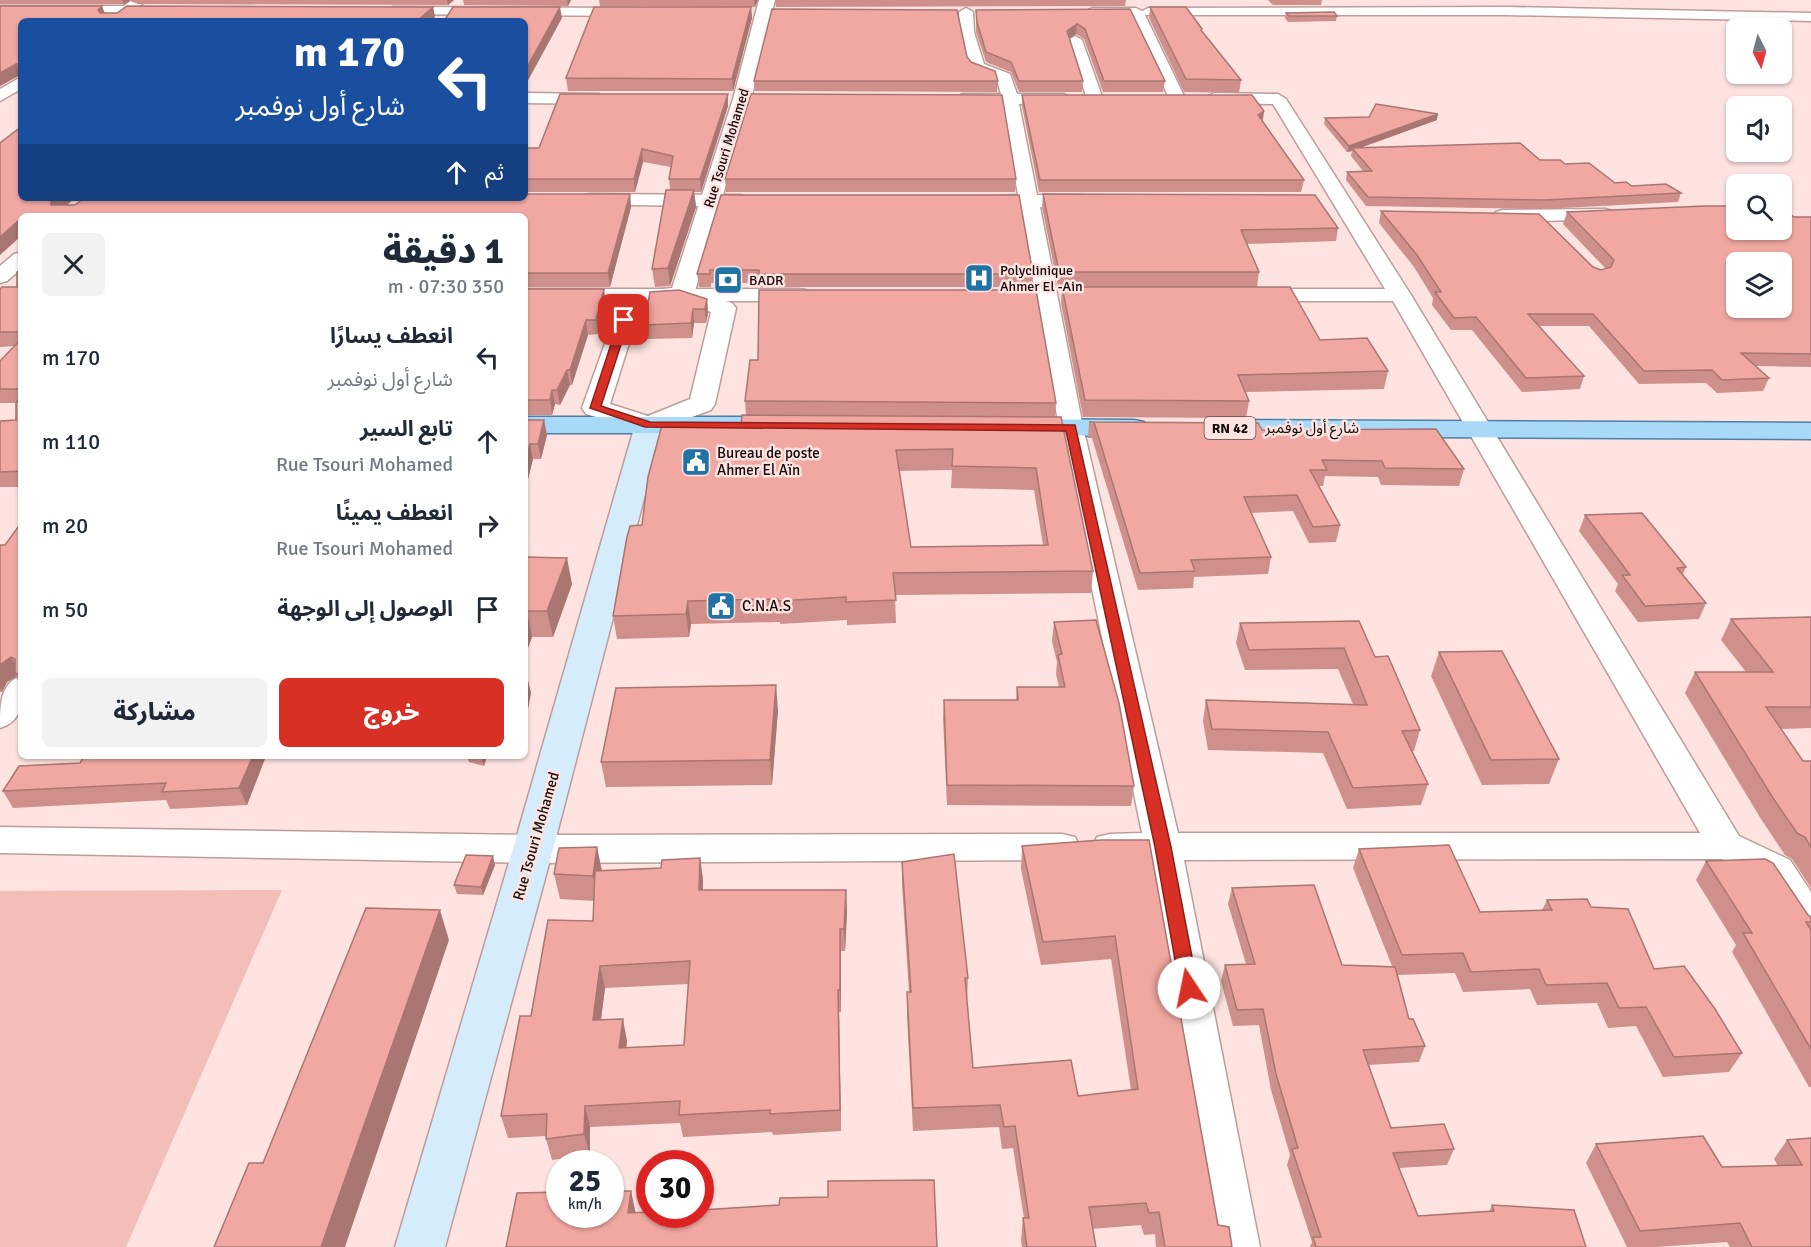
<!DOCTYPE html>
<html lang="ar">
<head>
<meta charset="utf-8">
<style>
  body { margin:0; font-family:Signika,"Noto Sans Arabic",sans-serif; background:#f2f2f3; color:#1f2937; direction:rtl; height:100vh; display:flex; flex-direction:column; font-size:22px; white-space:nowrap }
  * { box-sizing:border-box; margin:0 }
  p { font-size:20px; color:#747a83 }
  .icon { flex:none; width:33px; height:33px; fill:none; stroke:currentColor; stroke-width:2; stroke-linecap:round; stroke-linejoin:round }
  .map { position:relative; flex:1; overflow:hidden; direction:ltr }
  .sheet { position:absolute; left:18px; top:213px; width:510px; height:546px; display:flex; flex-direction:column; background:#fff; border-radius:9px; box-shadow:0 2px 4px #0004; direction:rtl }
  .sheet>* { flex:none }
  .top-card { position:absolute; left:18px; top:18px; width:510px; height:183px; border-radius:9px; box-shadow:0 2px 4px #0004; direction:rtl; background:#1a4fa0; color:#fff; overflow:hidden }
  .needle { width:39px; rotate:174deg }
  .controls { position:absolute; left:1726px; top:18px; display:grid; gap:12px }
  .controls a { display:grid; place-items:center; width:66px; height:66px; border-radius:9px; background:#fff; box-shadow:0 2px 4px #0004; font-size:30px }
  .speed { position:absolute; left:546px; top:1150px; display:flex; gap:12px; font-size:30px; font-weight:700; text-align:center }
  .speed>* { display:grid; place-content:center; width:78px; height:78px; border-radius:50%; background:#fff; box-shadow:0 2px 4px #0004; line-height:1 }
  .speed small { font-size:15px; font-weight:400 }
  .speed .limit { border:9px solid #d22; background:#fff; color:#111 }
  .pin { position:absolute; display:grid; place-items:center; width:51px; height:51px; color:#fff; margin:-26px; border-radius:12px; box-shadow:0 3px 9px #0006 }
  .me { position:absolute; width:66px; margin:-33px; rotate:349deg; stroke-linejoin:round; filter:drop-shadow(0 0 4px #0008) }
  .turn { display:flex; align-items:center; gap:21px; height:126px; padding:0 24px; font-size:27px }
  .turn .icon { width:78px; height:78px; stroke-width:2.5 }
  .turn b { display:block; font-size:42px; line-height:51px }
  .then { display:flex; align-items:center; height:57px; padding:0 24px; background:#0003; gap:12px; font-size:22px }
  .round { display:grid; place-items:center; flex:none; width:63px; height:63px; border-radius:9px; background:#f2f2f3 }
  .head { display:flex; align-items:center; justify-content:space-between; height:102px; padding:0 24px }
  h1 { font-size:36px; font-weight:800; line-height:45px }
  .cta { display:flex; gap:12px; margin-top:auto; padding:12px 24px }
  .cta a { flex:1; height:69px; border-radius:9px; background:#d93025; color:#fff; font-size:24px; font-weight:800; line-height:69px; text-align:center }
  .cta a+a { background:#f2f2f3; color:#1f2937 }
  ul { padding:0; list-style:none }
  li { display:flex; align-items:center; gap:18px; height:84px; padding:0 24px }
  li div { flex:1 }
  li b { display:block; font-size:22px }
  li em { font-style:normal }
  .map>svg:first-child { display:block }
</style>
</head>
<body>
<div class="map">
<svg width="1811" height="1247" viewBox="0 0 1811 1247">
  <rect width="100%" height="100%" fill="#fee3e0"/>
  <path fill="#f3bdb8" d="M282 890 126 1247H0V891Z"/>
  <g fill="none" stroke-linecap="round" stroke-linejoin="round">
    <g stroke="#bd9d9a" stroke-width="3">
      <path id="minor" d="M132 0H148L127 14H0V6H124Z
        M393 7 633 8 640 12 633 16 388 14 386 11Z
        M1507 7 1811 13V21L1507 15H1145L1185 98 1177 103 1169 98 1131 16H1092L1085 12 1092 8H1136L1142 11 1148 8Z
        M966 8 973 12 974 32 984 64 1010 74 1017 94H1064L1072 99 1064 104H1019L1037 195H1082L1089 197 1091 201 1089 205 1082 207H1040L1083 427 1178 833H1700L1393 301H1254L1246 300 1243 295 1246 290 1254 289H1385L1273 104 1214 103 1206 98 1214 93 1278 94 1286 99 1411 295 1739 836 1790 860 1811 892V937L1798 933 1764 880 1722 859 1184 860 1260 1247H1214L1147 860H1110L1097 857 1092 847 1097 837 1110 834 1142 833 1059 427 1020 207 973 205 971 201 973 197 1018 195 1003 104H962L954 99 962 94H1001L997 80 972 70 969 67 960 32 959 12Z
        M1075 36 1082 40 1103 99 1101 102 1095 104 1087 99 1068 40Z
        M21 77V89L0 101V89Z
        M525 93 599 94 607 99 599 104 525 103Z
        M590 194 740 195 747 197 749 201 747 205 740 207 583 204 581 200 583 196Z
        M1605 209 1612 211 1615 215 1612 219 1503 222 1496 220 1493 216 1496 212 1503 210Z
        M21 252V269L7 281 0 283V266L14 254Z
        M525 289H798L806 290 809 295 806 300 798 301H525Z
        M21 676C21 699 25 721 0 728 0 706 0 683 21 676Z
        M0 827 533 835 1062 834 1075 837 1080 847 1075 857 1062 860 533 863 0 853Z"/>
    </g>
    <g stroke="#bd9d9a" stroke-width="3">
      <path id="tertiary" d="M759 0H775L751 99 695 291 732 303 736 308 715 404 711 410 649 433 586 414 582 408 623 293 672 288 733 99ZM681 302 711 312 690 399 648 416 610 404 641 305Z"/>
    </g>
    <g stroke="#bd9d9a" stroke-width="3">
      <path id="secondary" d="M649 417 659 419 663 425 553 849 445 1247H395L513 849 635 425 639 419Z"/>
    </g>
    <g stroke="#4f7fa2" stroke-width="3">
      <path id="primary" d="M525 417H786L796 419 800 425 796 431 786 433H525Z
        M1018 419 1134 420 1144 422 1148 428 1144 434 1134 436 1018 435 1008 433 1004 427 1008 421Z
        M1216 420 1811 423V439L1216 436 1206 434 1202 428 1206 422Z"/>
    </g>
    <use href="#minor" fill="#fff" fill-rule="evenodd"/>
    <use href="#tertiary" fill="#fff" fill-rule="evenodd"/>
    <use href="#secondary" fill="#d4ecfc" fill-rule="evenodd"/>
    <use href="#primary" fill="#a9d9f9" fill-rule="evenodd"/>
  </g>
  <path fill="#cf908b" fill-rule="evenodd" d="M0 0H454L448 5 138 4 130 1 124 4H0Z
    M463 0H571L568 6 464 5Z
    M599 0H758L755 7 600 6Z
    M775 0H1126L1125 6 776 7Z
    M1268 0H1322L1321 5H1273Z
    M0 6 105 13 433 7 435 17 21 21V77L20 75 0 86Z
    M751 7 752 18 733 91H568L566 78Z
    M1150 7 1202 29V32L1241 80 1239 93 1184 92 1149 18Z
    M1130 9 1165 81 1163 92H1103L1084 39 1076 34 1069 39 1083 81 1082 92H1019L1011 72 986 62 976 32V10Z
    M1286 13 1337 16 1336 21 1288 22 1285 18Z
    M967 57 971 62 998 81 997 92 755 91 754 81Z
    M728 94V106L701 192H694L696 207 670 286 655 287 652 269 670 190 669 179 671 167 643 162 635 192H525V148H539Z
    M1022 95 1264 111 1263 121 1304 180 1301 192H1039L1022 106Z
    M1325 118 1437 120 1360 148 1540 160 1565 164 1615 183 1681 193 1678 202 1542 209 1366 206 1346 180 1347 172 1363 171 1351 156 1352 151 1347 152 1324 124Z
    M725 179H1016L1015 192H726Z
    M630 194 631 207 610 287H525V216H21V236L0 255 21 198H75L67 205Z
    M1043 194 1338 228 1336 241 1247 244 1259 272 1257 287H1058L1042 207Z
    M721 195 1033 274 1032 287H760V283H711V287H699L697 274Z
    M1381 211 1601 270 1606 269 1563 224 1567 212 1737 230 1794 217H1811V367L1756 366 1769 378 1763 391 1717 393 1706 383 1639 384 1589 326H1539L1584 376 1580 389 1522 392 1472 330H1451L1432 305 1433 298 1414 267 1379 223Z
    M21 269V487H0V423L16 420V403H0V361L14 346 0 347V289L17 287Z
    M1062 287 1320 340 1388 371 1384 389 1246 392 1249 401 1246 418 1083 417 1061 303Z
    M525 289 606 303 598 334 588 335 572 385H570L560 405 555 404 552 415H525Z
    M707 299 708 313 706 323H694L692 338 646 339 644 325Z
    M745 401 1056 403 1055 417 1093 571 1091 593 895 595 896 623 847 625V620L780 624V622L691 624 689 637 617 639 613 616 642 525 741 426 746 415ZM952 470 951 488 1034 490 1043 545 911 547 899 471Z
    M525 420H544L547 435 541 459H533L525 491Z
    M1089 422 1262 430 1464 469 1459 486 1381 485 1378 477 1325 476 1323 486H1319L1340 525 1336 542 1309 543 1293 511 1251 513 1271 557 1268 574 1194 577 1193 588 1138 590 1092 438H1088Z
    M1585 515 1686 567 1683 574 1706 603 1699 619 1638 622 1615 591 1618 584 1579 531Z
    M21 523V686L16 677 7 682 2 692H0V545H5Z
    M525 557 572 584 553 637H532L525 656Z
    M1811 617V728L1781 729 1803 761H1811V888L1792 859 1785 855 1761 819 1685 693 1695 672H1746L1721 640 1731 619Z
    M1359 621 1375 657 1420 730 1414 751H1412L1428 784 1421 805 1347 809 1323 753 1208 750 1203 721 1206 700 1353 704 1338 669 1245 670 1236 643 1240 623Z
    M1054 622 1134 786 1131 806 947 805 943 719 944 700H1016L1017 687H1059L1056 674 1057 662 1052 641Z
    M1439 652 1559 759 1549 784 1482 785 1431 676Z
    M778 710 772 785 606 787 601 762Z
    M266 756 247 805 170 809 166 800 13 808 3 791Z
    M467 756H487L484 766 469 762Z
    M1101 840 1218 1225 1232 1247H1156L1155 1234 1144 1235 1141 1225 1092 1229 1096 1247H1022L1021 1240 1023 1218H1024L1013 1148 1002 1149 999 1127 913 1131 907 1015V992H909L902 885V862L968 978 967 1001 973 1068 1078 1096 1131 1090 1111 959 1041 965 1021 869 1022 846Z
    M597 847 602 871 661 868 700 858 703 880V890H846L847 912 845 951H841V1012H839L841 1131 773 1135 772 1132 683 1137 680 1123 590 1127V1155L552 1160 546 1139V1136L508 1138 501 1116 531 1016 593 921 594 901 560 899 554 874ZM688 984 684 1045 626 1048 627 1041 601 1020 605 988Z
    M1359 849 1480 912 1542 910 1547 900 1591 907 1654 969 1742 1053 1729 1072 1663 1077 1636 1026 1608 1028 1597 1003 1537 1005 1530 989 1463 992 1455 973 1398 975 1409 1019 1425 1046 1419 1062 1368 1065 1391 1128 1454 1149 1447 1165 1399 1168 1418 1216 1489 1212 1492 1205 1586 1247H1310L1312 1242 1287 1165 1290 1155 1271 1090 1259 1025 1233 1026 1221 981 1225 965 1246 964 1228 904 1232 888 1342 965 1392 966 1353 868Z
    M1706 861 1811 917V1087H1809L1732 952 1736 945 1696 880Z
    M495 865 483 895 457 894 454 885Z
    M1811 1138V1247H1730L1727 1242 1656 1247H1627L1586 1163 1596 1144 1722 1167 1778 1166 1774 1159 1787 1140Z"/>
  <path fill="#a97671" d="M122 0H130V1L124 4Z
    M447 0H454L448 5Z
    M567 0H571L568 6Z
    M754 0H758L755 7Z
    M102 6 106 16 102 21 98 10Z
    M433 7 435 17 431 21H417Z
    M560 7 562 18 525 86V71Z
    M751 7 752 18 733 91 732 79Z
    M1077 24 1076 34 1066 41 1067 31Z
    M16 64 20 75 0 86V73Z
    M728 94V106L701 192 700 179Z
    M1264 111 1262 122 1258 115Z
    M1438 114 1437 120 1354 150 1352 148V151L1347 152 1349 146Z
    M642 149 643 162 635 192 634 179Z
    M694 190 696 207 670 286 668 268Z
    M630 194 631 207 610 287 608 273Z
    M55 198H75L56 214 51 205V201Z
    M18 221 21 228V236L0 255V237Z
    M604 289 606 303 598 334 596 320Z
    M707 299 708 313 706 323 705 309Z
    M693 309 694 323 692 338 691 323Z
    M586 320 588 335 572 385 570 370Z
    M567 370 570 385 560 405 557 390Z
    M552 390 555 404 552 415 550 400Z
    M544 420 547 435 541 459 538 444Z
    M530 444 533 459 525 491V464Z
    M567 558 572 584 553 637 547 611Z
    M688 601 691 624 689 637 686 614Z
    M527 611 532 637 525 656V616Z
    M11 657 20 674H15L16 677 7 682 2 692 0 688V665Z
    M525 667 531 693 525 726Z
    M776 685 778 710 772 785 770 760Z
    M253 756H266L247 805 239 788Z
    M481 756H487L484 766Z
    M597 847 602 872 598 901 593 876Z
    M493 856 495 865 483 895 481 887Z
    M700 858 703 880 702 912 699 890Z
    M846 890 847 912 845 951 844 929Z
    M440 910 449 940 345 1247H321Z
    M840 929 841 951V1012L840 990Z
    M600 966 605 988 598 1042 593 1020Z
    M838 990 839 1012 841 1131 840 1110Z
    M623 1019 627 1041 624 1070 619 1048Z
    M585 1106 590 1127V1155L584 1134Z
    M631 1191 636 1214 628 1213Z"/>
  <path fill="#f1a8a2" stroke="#a97671" stroke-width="1.5" fill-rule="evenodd" d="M0 6H102L98 10 100 13H117L127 6 433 7 417 21H21V72H19L18 64H16L0 73Z
    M453 7H560L525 71V21H444Z
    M594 7H751L732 79 566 78Z
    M1150 7H1186L1202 29 1201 30 1241 80 1186 79Z
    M772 9 957 10 967 57 971 62 995 71 998 81H754Z
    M1130 9 1165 81H1104L1085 29 1077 24 1067 31 1083 81H1019L1011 62 986 52 977 22 976 10Z
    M1334 12 1337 16H1289L1286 13Z
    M560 94H728L700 179H669L673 156 642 149 634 179H525V148H539Z
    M751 94 1002 95 1016 179H725Z
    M1022 95H1252L1264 111 1258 115 1304 180H1040Z
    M1376 104 1438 114 1349 146 1325 118 1369 117Z
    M21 127V198H55L51 201V205H75L84 198H525V194H630L608 273H525V216H21V224L18 221 0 237V143Z
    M1520 143 1540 160H1560L1565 164 1589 163 1615 183 1626 182 1632 186 1666 184 1681 193 1545 200 1368 197 1347 172 1372 171 1352 148Z
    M666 190H694L668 268 652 269Z
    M1043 194 1315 195 1338 228 1241 230 1259 272H1059Z
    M721 195H1019L1033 274H759V270H710V274H697Z
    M1705 206H1737V230H1782V210H1784L1794 217H1811V354L1741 353 1769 378 1722 380 1712 370 1644 371 1593 314H1528L1584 376 1526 378 1476 317 1454 318 1435 292H1441L1417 255 1381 211 1539 214 1593 267 1601 270 1611 267 1614 260 1567 212ZM1737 262H1782V308H1737Z
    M21 269V332H0V289L2 287H17V272Z
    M1062 287H1290L1320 340 1367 338 1388 371 1238 375 1249 401 1085 400Z
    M525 289H604L596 320H586L570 370H567L557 390H552L550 400H525Z
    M679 290 707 299 705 309H693L691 323 644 325 650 292Z
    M759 290H1036L1056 403 745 401 750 360H758Z
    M21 339V389H0V361Z
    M21 397V471L0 472V423L1 421 16 420V403Z
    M742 415 1061 417 1093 571 893 573 896 600 846 602V597L778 601V599L688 601 686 614 613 616 627 537 630 526 642 525 648 477 662 425 741 426ZM953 449 952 466 1036 468 1048 545 911 547 896 450Z
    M525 420H544L538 444H530L525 464Z
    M1089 422 1258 423 1262 430 1436 429 1464 469 1385 468 1382 461 1322 460 1327 470H1310L1340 525 1313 527 1297 495 1244 497 1271 557 1191 560 1195 571 1140 573 1094 422Z
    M1642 513 1686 567 1677 568 1706 603 1645 606 1622 575H1630L1585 515Z
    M21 523V674H15V659L11 657 0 665V545H5Z
    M525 557 567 558 547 611H527L525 616Z
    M1811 617V707H1766L1803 761H1811V847L1805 837 1797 833 1773 798 1695 672H1773L1731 619Z
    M1096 620 1119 703 1134 786 947 785 944 700H1018L1017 687H1065L1058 655 1062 654 1054 622Z
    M1359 621 1375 657 1388 656 1420 730 1402 731 1428 784 1353 788 1328 732 1212 729 1206 700 1367 705 1344 648 1249 650 1240 623Z
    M1502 651 1559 759 1491 760 1439 652Z
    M776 685 770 760 601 762 616 688Z
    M84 756H253L239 788 162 792 166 783 3 791 19 766 80 763Z
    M1101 840H1149L1218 1225 1229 1227 1232 1247H1165L1159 1212 1149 1213 1146 1203 1089 1207 1096 1247H1027L1023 1218H1029L1015 1126 1004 1127 1000 1105 913 1108 907 992H911L902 862 954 854 968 978H965L973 1068 1071 1060 1078 1096 1138 1089 1115 936 1043 942 1022 846Z
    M1449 845 1480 912 1552 910 1547 900 1587 899 1591 907 1628 909 1654 969 1684 966 1715 1009 1742 1053 1674 1057 1646 1007 1619 1008 1607 983 1546 985 1539 969 1471 972 1463 953 1402 955 1359 849Z
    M597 847 593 876 554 874 559 848Z
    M466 855 493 856 481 887 454 885Z
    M700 858 699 890H846L844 929H840V990H838L840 1110 770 1114V1110L679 1115 680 1101 585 1106 584 1134 546 1139 547 1114 501 1116 520 1016H531L548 920 593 921 595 871 661 868 662 860ZM690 961 684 1045 619 1048 623 1019 593 1020 600 966Z
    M1765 859 1773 863 1808 915 1811 917V922H1806L1811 930V1049L1743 933H1752L1706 861Z
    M1314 885 1342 965 1395 967 1409 1019H1413L1425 1046 1363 1050 1391 1128 1444 1124 1454 1149 1393 1153 1418 1216 1494 1211 1492 1205 1574 1210 1586 1247H1316L1313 1237H1321L1292 1149 1298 1148 1276 1074 1263 1009 1237 1010 1225 965 1255 964 1232 888Z
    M366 908 440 910 321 1247H214L249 1163H263Z
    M1703 1136 1722 1167 1802 1165 1787 1140 1811 1138V1247H1752L1740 1223 1640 1231 1596 1144Z
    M934 1180 937 1247H506L517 1193 560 1192V1215H610V1191H631L628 1213 650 1212V1215H700V1210L779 1205 780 1198 828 1197V1181Z"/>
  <path fill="#d93025" stroke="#8d1f18" stroke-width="1.5" d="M624 317 629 320 601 406 650 422 1075 425 1171 847 1198 988 1196 994 1189 996 1183 994 1180 988 1155 847 1066 431 645 427 590 408 619 320Z"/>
  <defs>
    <g id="hospital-square" transform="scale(1.5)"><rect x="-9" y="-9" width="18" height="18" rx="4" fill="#2073a4" stroke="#fee3e0"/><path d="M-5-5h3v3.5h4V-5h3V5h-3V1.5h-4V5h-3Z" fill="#fff"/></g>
    <g id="bank-square" transform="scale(1.5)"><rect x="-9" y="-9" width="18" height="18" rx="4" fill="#2073a4" stroke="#fee3e0"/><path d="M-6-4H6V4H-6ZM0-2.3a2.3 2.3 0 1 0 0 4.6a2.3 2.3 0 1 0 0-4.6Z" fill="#fff"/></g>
    <g id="civic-square" transform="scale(1.5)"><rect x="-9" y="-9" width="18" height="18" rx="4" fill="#2073a4" stroke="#fee3e0"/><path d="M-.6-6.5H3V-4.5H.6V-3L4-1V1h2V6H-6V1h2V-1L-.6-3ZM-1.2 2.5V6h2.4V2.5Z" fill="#fff"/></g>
  </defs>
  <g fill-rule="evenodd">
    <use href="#hospital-square" x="979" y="278"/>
    <use href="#bank-square" x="728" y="280"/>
    <use href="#civic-square" x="696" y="462"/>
    <use href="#civic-square" x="721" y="606"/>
  </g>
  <g text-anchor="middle" stroke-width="5" stroke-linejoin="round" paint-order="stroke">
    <g font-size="14" fill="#130908" stroke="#fee3e0">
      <text transform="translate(726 148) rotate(-73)" y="5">Rue Tsouri Mohamed</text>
    </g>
    <g font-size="14" fill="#130908" stroke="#fee3e0" text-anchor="start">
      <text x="1000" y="275">Polyclinique<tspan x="1000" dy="16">Ahmer El -Ain</tspan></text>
      <text x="749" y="285">BADR</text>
    </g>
    <rect fill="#fee3e0" stroke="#5a4a49" stroke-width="1.5" x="1204.5" y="417" width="51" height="22" rx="4.5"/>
    <g font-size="14" font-weight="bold" fill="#130908">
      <text x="1230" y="433">RN 42</text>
    </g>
    <g font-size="15" fill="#130908" stroke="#fee3e0">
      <text x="1312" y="433">شارع أول نوفمبر</text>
      <text transform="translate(536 836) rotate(-74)" y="5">Rue Tsouri Mohamed</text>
    </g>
    <g font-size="15" fill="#130908" stroke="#fee3e0" text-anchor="start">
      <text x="717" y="458">Bureau de poste<tspan x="717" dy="17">Ahmer El Aïn</tspan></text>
      <text x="742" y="611">C.N.A.S</text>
    </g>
  </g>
</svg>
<div class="controls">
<a><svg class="needle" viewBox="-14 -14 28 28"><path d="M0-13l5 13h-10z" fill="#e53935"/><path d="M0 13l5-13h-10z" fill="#747a83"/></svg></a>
<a><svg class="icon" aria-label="sound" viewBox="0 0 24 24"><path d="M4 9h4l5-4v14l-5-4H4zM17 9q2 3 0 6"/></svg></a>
<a><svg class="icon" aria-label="search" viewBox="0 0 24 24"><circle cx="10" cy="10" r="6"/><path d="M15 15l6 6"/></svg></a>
<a><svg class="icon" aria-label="layers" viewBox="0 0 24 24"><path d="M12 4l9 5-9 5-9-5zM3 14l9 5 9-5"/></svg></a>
</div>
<div class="speed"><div>25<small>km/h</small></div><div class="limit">30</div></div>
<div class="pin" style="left:624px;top:320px;background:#d93025"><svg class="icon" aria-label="arrive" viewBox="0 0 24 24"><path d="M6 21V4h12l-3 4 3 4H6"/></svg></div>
<svg class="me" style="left:1189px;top:988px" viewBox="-20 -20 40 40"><circle r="19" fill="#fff"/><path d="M0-13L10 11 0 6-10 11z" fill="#d93025"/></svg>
<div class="top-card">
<div class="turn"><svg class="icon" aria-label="left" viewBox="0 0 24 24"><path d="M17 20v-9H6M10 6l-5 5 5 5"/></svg><div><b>170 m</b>شارع أول نوفمبر</div></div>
<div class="then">ثم<svg class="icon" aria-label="ahead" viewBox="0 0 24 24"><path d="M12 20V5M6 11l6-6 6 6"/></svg></div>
</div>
<section class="sheet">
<div class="head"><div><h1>1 دقيقة</h1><p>350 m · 07:30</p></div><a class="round"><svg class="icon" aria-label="close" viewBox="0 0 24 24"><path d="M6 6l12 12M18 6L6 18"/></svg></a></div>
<ul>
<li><svg class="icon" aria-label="left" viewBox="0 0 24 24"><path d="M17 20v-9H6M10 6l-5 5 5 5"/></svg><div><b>انعطف يسارًا</b><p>شارع أول نوفمبر</p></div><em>170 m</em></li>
<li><svg class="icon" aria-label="ahead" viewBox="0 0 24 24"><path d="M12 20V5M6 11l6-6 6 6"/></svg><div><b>تابع السير</b><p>Rue Tsouri Mohamed</p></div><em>110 m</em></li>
<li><svg class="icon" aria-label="right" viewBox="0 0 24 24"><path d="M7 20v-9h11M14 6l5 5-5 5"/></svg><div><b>انعطف يمينًا</b><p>Rue Tsouri Mohamed</p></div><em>20 m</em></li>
<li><svg class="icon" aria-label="arrive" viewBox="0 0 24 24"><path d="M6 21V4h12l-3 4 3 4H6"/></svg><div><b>الوصول إلى الوجهة</b></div><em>50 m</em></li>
</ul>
<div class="cta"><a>خروج</a><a>مشاركة</a></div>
</section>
</div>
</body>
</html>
